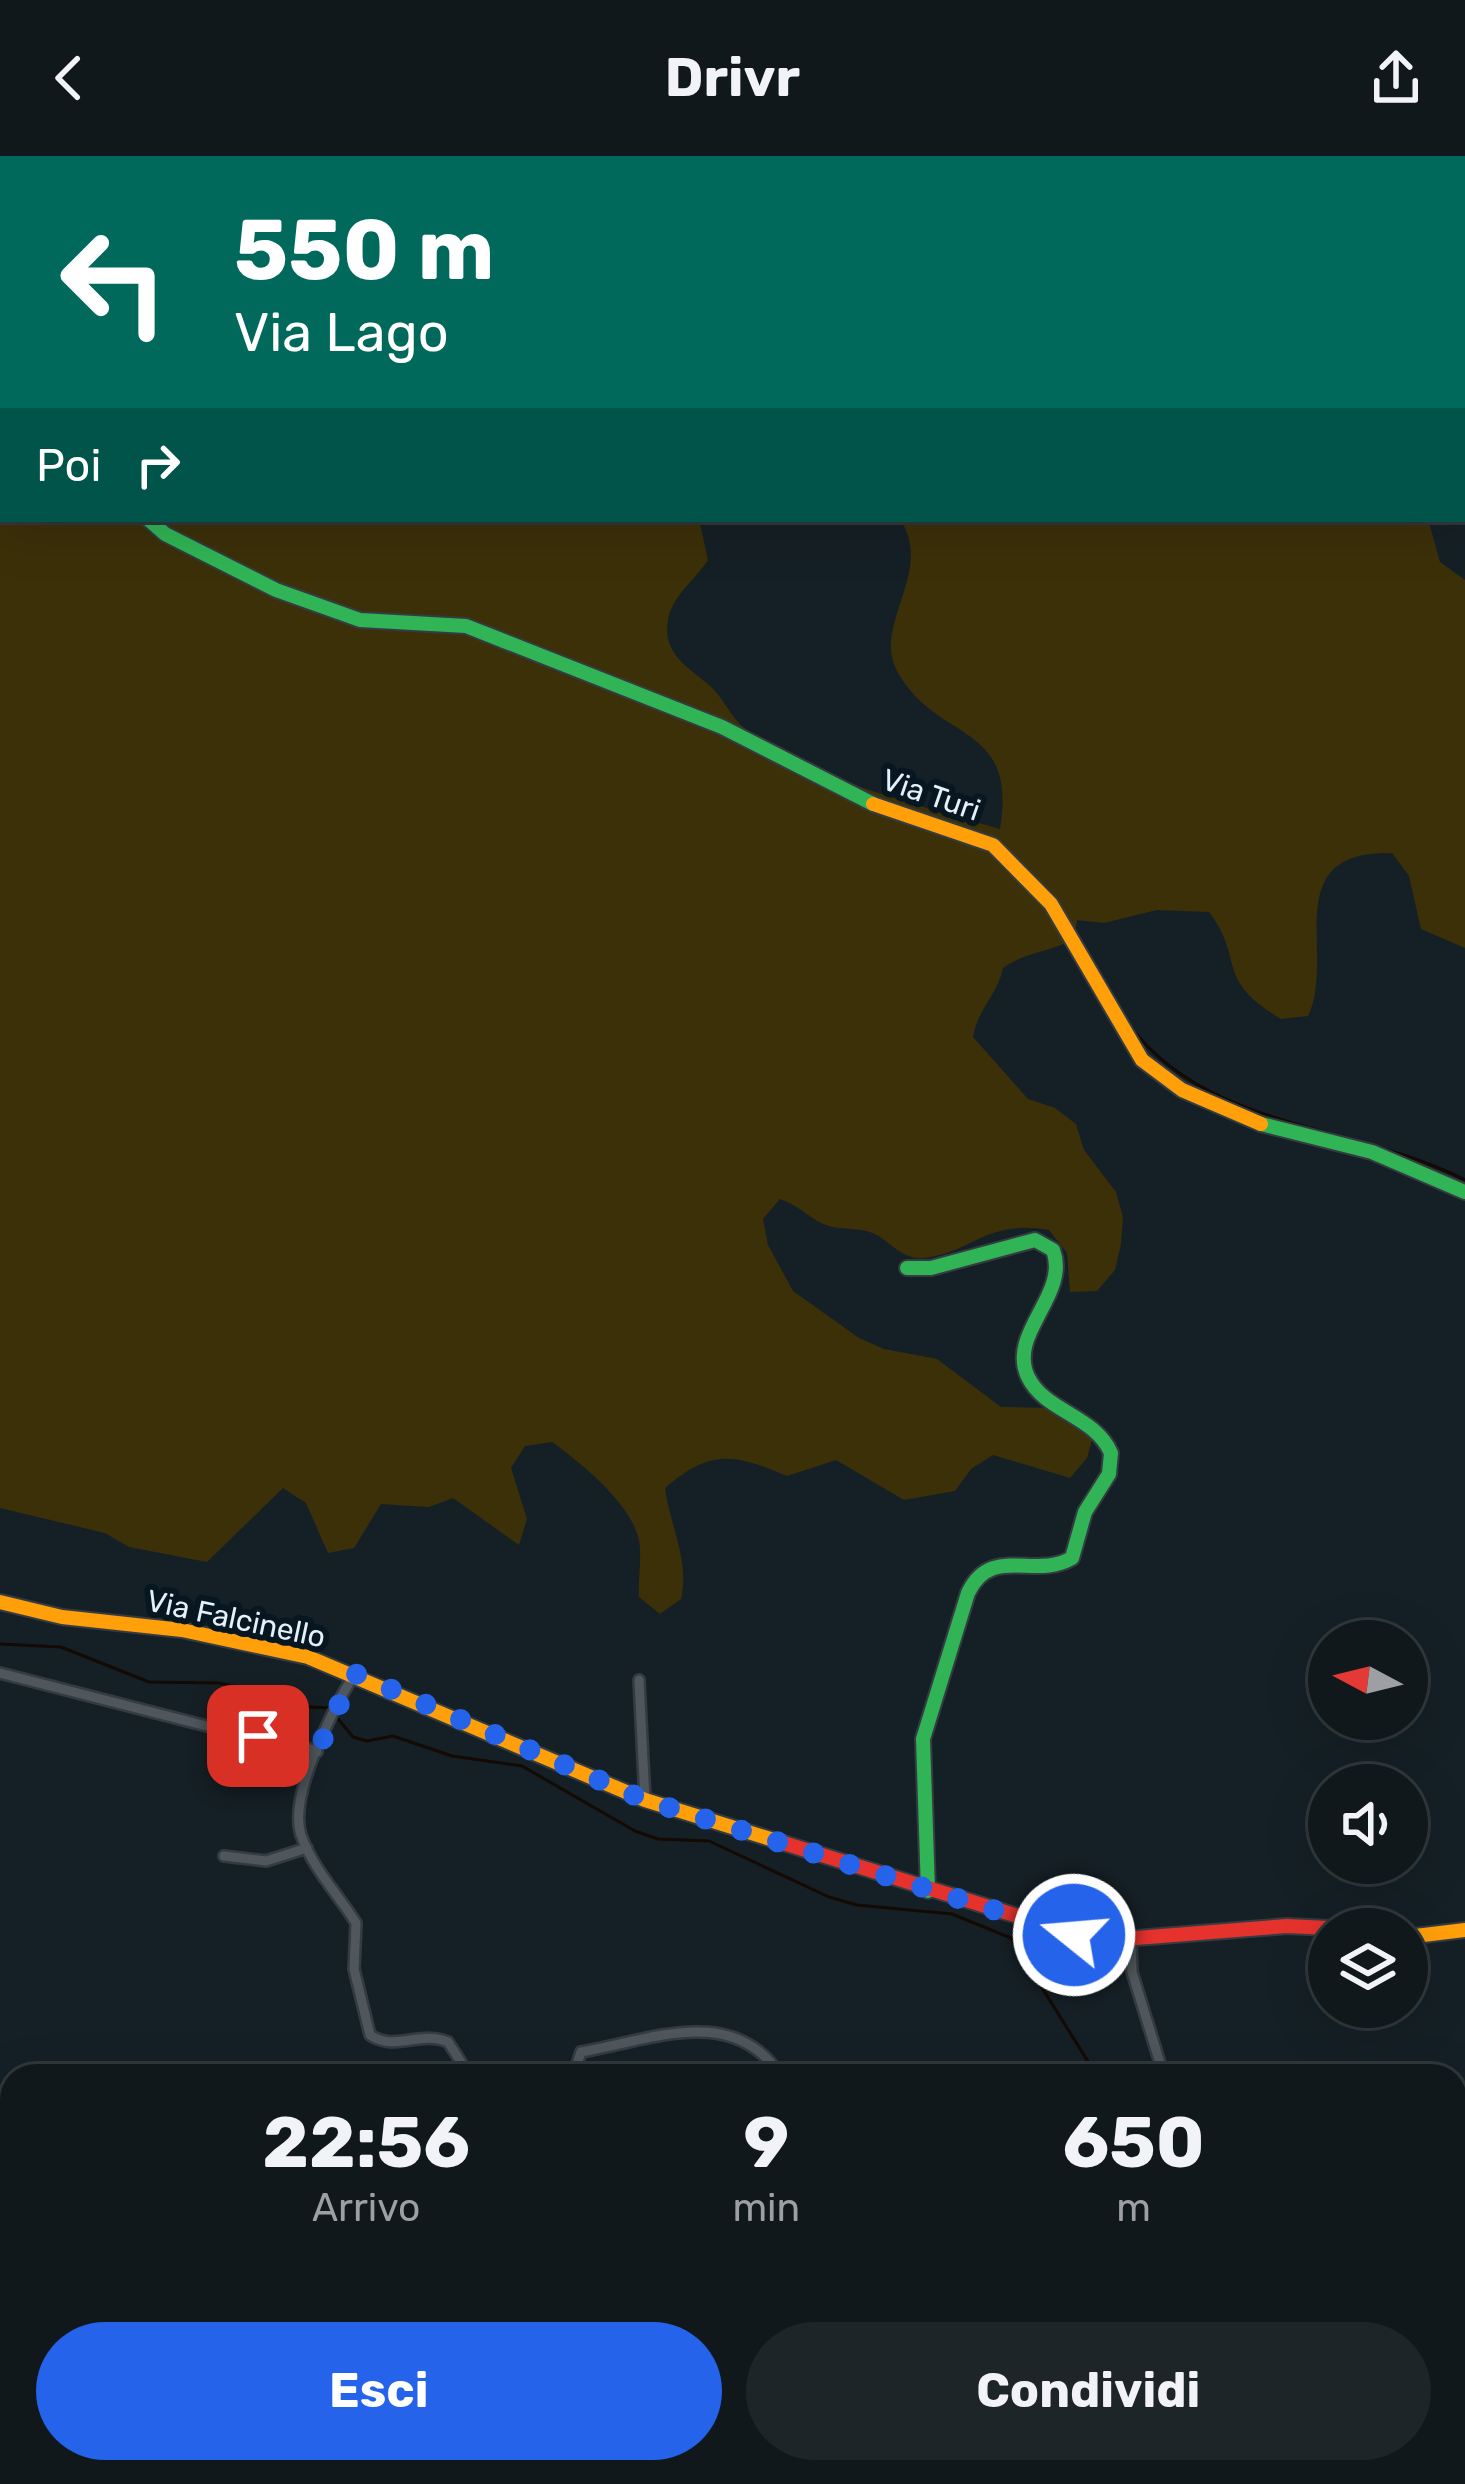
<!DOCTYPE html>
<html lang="it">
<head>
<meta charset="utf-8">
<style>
  body { margin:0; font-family:Rubik,sans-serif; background:#1e2529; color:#f1f3f6; height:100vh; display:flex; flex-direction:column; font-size:45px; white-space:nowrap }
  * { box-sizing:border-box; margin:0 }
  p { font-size:39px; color:#9ca0a3 }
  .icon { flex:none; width:66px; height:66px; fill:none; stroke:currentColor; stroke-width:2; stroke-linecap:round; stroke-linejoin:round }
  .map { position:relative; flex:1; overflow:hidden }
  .side { position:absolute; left:0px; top:1908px; width:1467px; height:420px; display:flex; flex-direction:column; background:#10181c; border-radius:36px 36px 0 0; box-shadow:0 12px 48px #0002,0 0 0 3px #30373b }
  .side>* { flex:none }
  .banner { position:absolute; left:0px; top:0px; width:1467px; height:366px; box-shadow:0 12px 48px #0002,0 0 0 3px #30373b; background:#00695c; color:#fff; overflow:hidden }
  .needle { width:78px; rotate:277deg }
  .fabs { position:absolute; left:1308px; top:1464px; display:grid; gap:24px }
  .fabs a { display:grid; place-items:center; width:120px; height:120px; border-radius:50%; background:#10181c; box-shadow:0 12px 48px #0002,0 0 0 3px #30373b; font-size:60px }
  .pin { position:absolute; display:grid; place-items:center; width:102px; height:102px; color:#fff; margin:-51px; border-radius:24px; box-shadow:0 6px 18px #0006 }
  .me { position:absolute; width:132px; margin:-66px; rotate:287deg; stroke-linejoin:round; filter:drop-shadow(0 0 9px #0008) }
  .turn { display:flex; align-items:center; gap:42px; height:252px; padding:0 36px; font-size:54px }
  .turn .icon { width:156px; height:156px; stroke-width:2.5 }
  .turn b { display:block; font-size:84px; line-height:102px }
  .then { display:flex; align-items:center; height:114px; padding:0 36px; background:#0003; gap:24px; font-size:45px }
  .eta { display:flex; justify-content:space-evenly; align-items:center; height:204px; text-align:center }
  .eta b { font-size:72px; font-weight:700; line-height:84px }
  .primary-button { display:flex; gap:24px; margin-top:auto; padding:24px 36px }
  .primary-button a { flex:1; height:138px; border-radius:72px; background:#2563eb; color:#fff; font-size:48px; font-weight:700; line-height:138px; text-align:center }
  .primary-button a+a { background:#1e2529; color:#f1f3f6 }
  header { display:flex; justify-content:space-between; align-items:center; height:156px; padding:0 36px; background:#10181c; font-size:54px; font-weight:700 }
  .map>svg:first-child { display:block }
</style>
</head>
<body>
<header><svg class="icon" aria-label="back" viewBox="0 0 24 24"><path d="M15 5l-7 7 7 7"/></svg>Drivr<svg class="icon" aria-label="share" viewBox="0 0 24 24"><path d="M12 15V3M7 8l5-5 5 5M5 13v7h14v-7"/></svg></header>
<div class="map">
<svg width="1465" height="2328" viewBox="0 0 1465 2328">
  <rect width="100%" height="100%" fill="#152026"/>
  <path fill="#3c3009" d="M0 0H333L3 3V363H699L708 404C695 424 672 440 668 464 662 498 688 511 709 529 723 541 730 560 744 572 807 623 923 650 1000 673 1018 564 937 588 897 515 872 468 935 416 900 363H1428L1440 406 1465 424V792L1421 773 1409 720 1392 697C1276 694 1337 800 1308 860L1281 863C1213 822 1246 805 1209 756L1157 754 1104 767 1077 764 1074 783C1049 797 1027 795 1003 812 997 840 978 852 973 881L1028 943 1055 952 1076 968 1084 994 1116 1036 1123 1061 1121 1088 1115 1114 1097 1135 1070 1136 1067 1097 1049 1074C986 1063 972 1097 924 1102 902 1104 891 1086 875 1078 860 1071 843 1074 829 1070 812 1065 799 1049 780 1043L763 1063 768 1089 793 1135 859 1182 884 1193 937 1203 1001 1251 1053 1252 1094 1276 1087 1302 1070 1322 993 1299 971 1313 955 1335 904 1344 836 1304 787 1320C735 1298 711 1292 665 1332 670 1370 690 1405 681 1443L660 1458 639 1441C638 1423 642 1401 639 1384 631 1347 581 1307 552 1286L525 1290 511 1312 527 1363 519 1389 453 1342 429 1351 381 1348 354 1392 328 1397 306 1347 283 1332 207 1406 129 1391 105 1377 0 1352Z
    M732 0H1101L1104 3H731Z
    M1255 0H1465L1464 227V3Z
    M63 2316 126 2328H34Z"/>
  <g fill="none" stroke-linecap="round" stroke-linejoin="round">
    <path stroke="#120a03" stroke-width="3" d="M1130 870C1208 974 1356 968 1465 1024
      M0 1488 61 1491 149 1526 219 1527 257 1535 291 1550 329 1552 353 1581 367 1585 393 1580 452 1600 522 1610 635 1675 658 1683 709 1685 829 1741 857 1749 952 1758 1011 1782 1097 1920
      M1011 2328 1012 2316"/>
    <path stroke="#120a03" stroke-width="10" d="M1455 2304 1465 2301
      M1372 2328 1413 2316"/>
    <g stroke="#343c41" stroke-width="14">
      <path id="street" d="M1249 0V3
        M0 182 3 184
        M0 1517 230 1576 287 1584 317 1596
        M353 1520C332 1556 288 1639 301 1679 313 1713 338 1738 356 1767L354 1813 370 1879C395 1896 420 1874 448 1886L461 1906 457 1920
        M639 1524 645 1644
        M224 1700 266 1705 307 1692
        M1131 1786 1132 1816 1164 1920
        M573 1920 581 1896C648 1885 733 1846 781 1920
        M400 2316 417 2328
        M795 2328 796 2316"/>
    </g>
    <g stroke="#343c41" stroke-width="18">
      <path id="fast" d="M148 363 165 378 276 434 360 464 466 470 722 571 873 648
        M1261 968 1372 996 1465 1036
        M907 1112H931L1035 1084 1053 1094C1070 1139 1007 1177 1028 1221 1045 1256 1094 1259 1111 1297L1109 1318 1085 1356 1072 1402C1035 1424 991 1388 968 1437L923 1583 928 1735"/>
    </g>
    <g stroke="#343c41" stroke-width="18">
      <path id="slow" d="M873 648 993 689 1051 748 1142 904 1182 934 1261 968
        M0 1446 62 1461 182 1474 308 1501 645 1644 777 1685
        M1407 1781 1465 1774"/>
    </g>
    <g stroke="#343c41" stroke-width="18">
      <path id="jam" d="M777 1685 1098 1785 1287 1770 1349 1773"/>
    </g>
    <use href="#street" stroke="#4f575c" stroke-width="9"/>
    <use href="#fast" stroke="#30b455" stroke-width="14"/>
    <use href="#slow" stroke="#ff9f0a" stroke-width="14"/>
    <use href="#jam" stroke="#e5322d" stroke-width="14"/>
  </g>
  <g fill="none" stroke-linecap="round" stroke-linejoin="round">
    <path stroke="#2563eb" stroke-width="21" stroke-dasharray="0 37.8" d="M258 1580 317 1596 354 1517 645 1644 1074 1779"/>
  </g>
  <g text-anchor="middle" stroke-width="12" stroke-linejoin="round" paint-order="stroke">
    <g font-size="30" fill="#e5f0f8" stroke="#061722">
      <text transform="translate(931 639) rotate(19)" y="10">Via Turi</text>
      <text transform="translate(236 1463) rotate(12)" y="10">Via Falcinello</text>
    </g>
  </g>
</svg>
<div class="fabs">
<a><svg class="needle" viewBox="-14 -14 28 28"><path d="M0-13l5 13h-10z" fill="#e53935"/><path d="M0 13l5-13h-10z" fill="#9ca0a3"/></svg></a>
<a><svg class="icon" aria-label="sound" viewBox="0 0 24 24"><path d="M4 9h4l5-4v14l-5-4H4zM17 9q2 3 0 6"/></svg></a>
<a><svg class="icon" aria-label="layers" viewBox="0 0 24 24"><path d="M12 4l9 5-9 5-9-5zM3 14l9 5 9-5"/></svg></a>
</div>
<div class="pin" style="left:258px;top:1580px;background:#d93025"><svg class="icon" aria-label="arrive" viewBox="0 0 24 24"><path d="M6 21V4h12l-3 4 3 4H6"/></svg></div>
<svg class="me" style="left:1074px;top:1779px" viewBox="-20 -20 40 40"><circle r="17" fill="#2563eb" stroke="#fff" stroke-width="3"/><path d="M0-11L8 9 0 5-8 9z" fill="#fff"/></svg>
<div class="banner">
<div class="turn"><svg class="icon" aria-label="left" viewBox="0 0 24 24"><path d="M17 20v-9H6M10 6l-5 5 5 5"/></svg><div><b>550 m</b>Via Lago</div></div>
<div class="then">Poi<svg class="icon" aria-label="right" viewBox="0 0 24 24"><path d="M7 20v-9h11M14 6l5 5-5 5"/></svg></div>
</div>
<section class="side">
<div class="eta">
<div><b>22:56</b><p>Arrivo</p></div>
<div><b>9</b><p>min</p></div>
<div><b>650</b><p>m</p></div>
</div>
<div class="primary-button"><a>Esci</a><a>Condividi</a></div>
</section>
</div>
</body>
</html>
